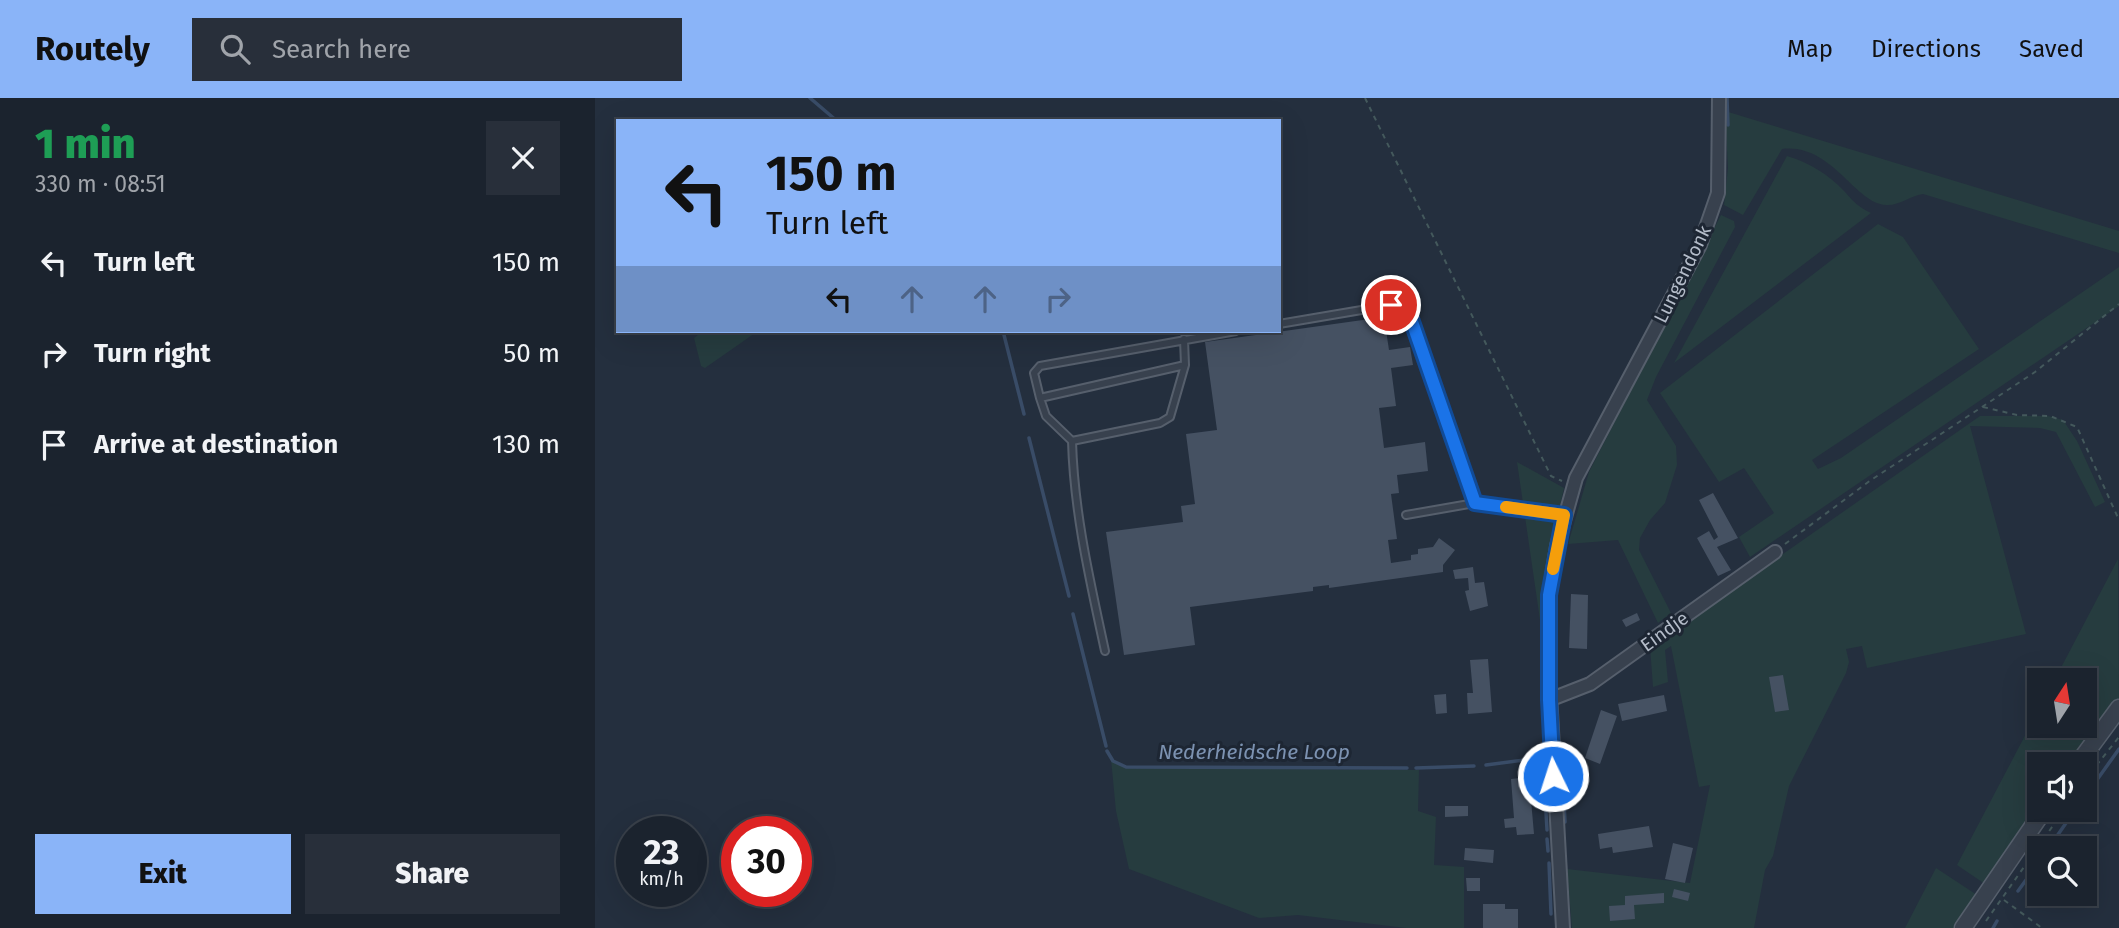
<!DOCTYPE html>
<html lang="en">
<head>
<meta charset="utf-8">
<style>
  body { margin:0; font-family:"Fira Sans",sans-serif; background:#282f3a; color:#f1f3f6; height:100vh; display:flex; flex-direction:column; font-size:26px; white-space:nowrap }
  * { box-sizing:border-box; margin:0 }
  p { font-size:23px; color:#a0a4aa }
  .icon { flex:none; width:38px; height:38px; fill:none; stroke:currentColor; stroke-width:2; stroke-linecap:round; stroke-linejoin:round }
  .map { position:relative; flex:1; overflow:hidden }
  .side { display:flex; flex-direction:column; background:#1b232e; width:595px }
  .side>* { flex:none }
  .top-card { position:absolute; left:21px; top:21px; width:665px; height:214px; border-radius:0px; box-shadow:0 7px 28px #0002,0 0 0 2px #39404a; background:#8ab4f8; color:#111; overflow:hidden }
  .needle { width:46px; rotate:12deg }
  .controls { position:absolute; left:1432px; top:570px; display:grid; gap:14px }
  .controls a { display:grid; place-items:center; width:70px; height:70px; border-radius:0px; background:#1b232e; box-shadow:0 7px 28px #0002,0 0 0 2px #39404a; font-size:35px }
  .speed { position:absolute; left:21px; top:718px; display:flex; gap:14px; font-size:35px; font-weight:700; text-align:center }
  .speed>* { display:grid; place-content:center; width:91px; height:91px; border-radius:50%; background:#1b232e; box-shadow:0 7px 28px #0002,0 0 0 2px #39404a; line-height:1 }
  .speed small { font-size:18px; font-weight:400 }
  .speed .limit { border:10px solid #d22; background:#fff; color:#111 }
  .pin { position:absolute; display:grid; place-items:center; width:60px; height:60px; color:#fff; margin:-30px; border:4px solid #fff; border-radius:50%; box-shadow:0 2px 7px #0007 }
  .me { position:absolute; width:77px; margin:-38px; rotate:356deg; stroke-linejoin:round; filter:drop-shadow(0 0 5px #0008) }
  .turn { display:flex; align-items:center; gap:24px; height:147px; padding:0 35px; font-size:32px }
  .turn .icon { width:91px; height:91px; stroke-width:2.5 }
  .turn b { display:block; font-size:49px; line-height:60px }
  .lanes { display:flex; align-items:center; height:66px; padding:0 35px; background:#0003; justify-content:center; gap:35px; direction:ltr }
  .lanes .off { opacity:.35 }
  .round { display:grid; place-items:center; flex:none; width:74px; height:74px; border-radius:0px; background:#282f3a }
  .overview { display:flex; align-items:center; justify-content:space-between; height:119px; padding:0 35px }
  h1 { font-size:42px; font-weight:800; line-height:52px; color:#1e9e55 }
  .cta { display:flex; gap:14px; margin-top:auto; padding:14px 35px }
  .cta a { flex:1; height:80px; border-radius:0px; background:#8ab4f8; color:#111; font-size:28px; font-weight:800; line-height:80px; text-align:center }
  .cta a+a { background:#282f3a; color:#f1f3f6 }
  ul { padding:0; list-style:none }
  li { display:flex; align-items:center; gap:21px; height:91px; padding:0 35px }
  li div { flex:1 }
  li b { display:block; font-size:26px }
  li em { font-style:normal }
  header { display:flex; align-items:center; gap:42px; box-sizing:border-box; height:98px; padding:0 35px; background:#8ab4f8; color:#111 }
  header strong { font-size:33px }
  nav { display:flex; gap:38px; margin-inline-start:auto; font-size:24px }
  .search { width:490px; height:63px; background:#282f3a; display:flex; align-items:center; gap:18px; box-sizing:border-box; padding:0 24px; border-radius:0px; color:#a0a4aa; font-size:26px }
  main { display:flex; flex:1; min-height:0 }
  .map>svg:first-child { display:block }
</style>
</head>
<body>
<header>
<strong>Routely</strong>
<div class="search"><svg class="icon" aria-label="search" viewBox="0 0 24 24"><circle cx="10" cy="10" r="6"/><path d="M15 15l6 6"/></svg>Search here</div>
<nav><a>Map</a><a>Directions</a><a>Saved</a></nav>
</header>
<main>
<section class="side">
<div class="overview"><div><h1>1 min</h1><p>330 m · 08:51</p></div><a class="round"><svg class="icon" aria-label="close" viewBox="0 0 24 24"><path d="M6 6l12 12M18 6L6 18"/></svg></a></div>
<ul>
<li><svg class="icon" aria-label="left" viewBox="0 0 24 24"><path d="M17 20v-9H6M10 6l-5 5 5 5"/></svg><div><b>Turn left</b></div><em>150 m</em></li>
<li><svg class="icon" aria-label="right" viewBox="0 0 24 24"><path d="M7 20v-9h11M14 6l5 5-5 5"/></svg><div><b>Turn right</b></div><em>50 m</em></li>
<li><svg class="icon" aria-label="arrive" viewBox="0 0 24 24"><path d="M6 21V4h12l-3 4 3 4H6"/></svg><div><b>Arrive at destination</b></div><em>130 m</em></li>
</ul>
<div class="cta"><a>Exit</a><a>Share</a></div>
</section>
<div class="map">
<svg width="1524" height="830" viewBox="0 0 1524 830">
  <rect width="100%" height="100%" fill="#242f3e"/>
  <path fill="#263c3f" d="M1130 13 1524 133V155L1328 96C1315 98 1304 108 1291 107 1260 106 1237 45 1187 51L1148 117 1129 107 1133 70Z
    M1192 58C1215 65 1233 76 1250 94 1259 104 1263 109 1276 115L1079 265Z
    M1126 117 1139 123 1140 129 1061 279 1052 302 1081 348 1082 367 1070 405 1055 422 1045 440 1044 452 1076 515 1063 525 1023 442 973 446 994 374Z
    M1283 126 1308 139 1384 251 1217 362 1223 371 1246 360 1524 169V208L1155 459 1144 439 1179 415 1149 370 1124 384 1065 295Z
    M108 233H163L110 270 106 268 99 240Z
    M1385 318H1453L1468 322 1482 343 1510 404 1500 409 1461 334 1445 330 1375 328 1431 536 1272 570 1267 548 1251 551 1254 564 1251 575 1194 688 1178 758 1170 772 1159 830H977L972 771 1095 785 1115 687 1104 689 1076 548 1070 552 1073 584 1058 589 1055 549Z
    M922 364 969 390 948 481 945 522Z
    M1523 461 1524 604 1475 667H1444V708L1390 786 1362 767 1444 611V628H1489V583H1459Z
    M516 661 531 670 824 672 823 713 841 719 839 767 869 769V830H811L703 817 664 820 534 771 521 713Z
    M1341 770 1382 797 1359 830H1310Z"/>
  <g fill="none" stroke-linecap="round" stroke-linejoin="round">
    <path stroke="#394c67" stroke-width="3.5" d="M215 0 242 23
      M1132 0 1133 27
      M408 233 429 316
      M434 340 474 498
      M478 516 511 648
      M512 653 518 663 531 669 812 670
      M967 662 970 724
      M891 667 944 660
      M821 670 879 668
      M947 680 949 688
      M950 697 952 732
      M1489 700 1524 651
      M952 741 953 753
      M1453 751 1480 712
      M954 765 956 816
      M1423 793 1444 764
      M1398 830 1402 823"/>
  </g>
  <path fill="#455162" d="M789 219 794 252 815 249 818 267 796 270 801 308 784 310 789 350 830 344 833 373 802 377 804 395 796 396 802 441 793 442 796 465 816 462V457L823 456V451L838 449 844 440 860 452 848 467V474L734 490V487L718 489V493L595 509 600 547 529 557 511 434 588 424 586 408 600 406 591 336 622 332 610 244Z
    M1118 395 1143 440 1122 449 1136 472 1123 478 1102 440 1114 433 1119 442 1123 439 1104 402Z
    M878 469 880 485 889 484 893 508 875 513 870 493 874 492 873 480 860 481 858 472Z
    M976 496 993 497 992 551 974 550Z
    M1042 515 1045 522 1031 529 1027 522Z
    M893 561 897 614 873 616 872 595H878L875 562Z
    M1188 577 1194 612 1180 614 1174 579Z
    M851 596 852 615 841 616 839 597Z
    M1069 597 1072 613 1027 623 1023 606Z
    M1006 612 1022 618 1005 666 990 660Z
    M934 679 939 736 922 737 921 729 910 730 909 721 919 720 916 681Z
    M850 708H873V718L850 719Z
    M1054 728 1058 749 1018 755 1017 749 1005 751 1003 736Z
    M1078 745 1098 750 1090 785 1070 781Z
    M870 750 899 752 898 765 869 762Z
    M871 780H885V793H872Z
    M1079 791 1095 795 1093 803 1077 799Z
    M1069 795V805L1039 807 1040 821 1015 823 1014 808 1030 807V798Z
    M888 806H910V811H923V830H888Z"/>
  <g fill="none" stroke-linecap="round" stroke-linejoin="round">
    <g stroke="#565f6c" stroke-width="10">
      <path id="service" d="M684 226 796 207 808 210 815 218 880 405
        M590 267 445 300 439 275 445 268 641 233
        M445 300 451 318 477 343
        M811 417 880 405 969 417
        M510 553C495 483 479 415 477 343L565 325 575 319 590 267 589 241"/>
    </g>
    <g stroke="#565f6c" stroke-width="16">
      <path id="minor" d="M954 602 995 586 1180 454
        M968 830 953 560 954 497 962 448 981 380 1105 147 1123 95 1124 0"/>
    </g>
    <g stroke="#565f6c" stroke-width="19">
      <path id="tertiary" d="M1482 667 1524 610
        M1368 830 1449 712"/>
    </g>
    <path stroke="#44595c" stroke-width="2" stroke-dasharray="5 5" stroke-linecap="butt" d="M770 0 956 378 967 383
      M1388 309 1422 317 1455 318 1482 329 1524 422
      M1190 446 1276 382 1440 274 1524 206
      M1489 683 1524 639
      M1409 802 1447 830
      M1391 823 1469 712"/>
    <use href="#service" stroke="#38414e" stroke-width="6"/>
    <use href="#minor" stroke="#38414e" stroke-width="12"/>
    <use href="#tertiary" stroke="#38414e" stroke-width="16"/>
  </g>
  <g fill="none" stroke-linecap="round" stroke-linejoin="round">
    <g stroke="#114b97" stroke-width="18">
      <path id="route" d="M796 207 808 210 815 218 880 405 969 417 954 497V602L958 678"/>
    </g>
    <use href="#route" stroke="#1a73e8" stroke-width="12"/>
    <path stroke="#f59e0b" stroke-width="12" d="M911 409 969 417 958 471"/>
  </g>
  <g text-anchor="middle" stroke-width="6" stroke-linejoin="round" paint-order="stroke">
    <g font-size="19" fill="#b4bcc9" stroke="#1d2633">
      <text transform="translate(1087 176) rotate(-64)" y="7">Lungendonk</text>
      <text transform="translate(1069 533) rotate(-36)" y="7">Eindje</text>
    </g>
    <g font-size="21" font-style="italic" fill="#7c92b1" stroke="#1d2633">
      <text x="659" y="661">Nederheidsche Loop</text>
    </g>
  </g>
</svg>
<div class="controls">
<a><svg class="needle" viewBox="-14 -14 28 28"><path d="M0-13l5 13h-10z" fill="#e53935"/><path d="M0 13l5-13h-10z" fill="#a0a4aa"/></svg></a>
<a><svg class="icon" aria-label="sound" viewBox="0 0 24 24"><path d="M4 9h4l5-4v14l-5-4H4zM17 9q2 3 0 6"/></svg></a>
<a><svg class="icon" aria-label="search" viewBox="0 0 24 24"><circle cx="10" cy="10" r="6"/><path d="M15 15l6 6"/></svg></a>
</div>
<div class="speed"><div>23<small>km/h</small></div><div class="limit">30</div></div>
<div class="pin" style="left:796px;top:207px;background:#d93025"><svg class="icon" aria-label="arrive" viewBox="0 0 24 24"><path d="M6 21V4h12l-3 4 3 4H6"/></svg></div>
<svg class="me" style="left:958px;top:678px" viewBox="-20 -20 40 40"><circle r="17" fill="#1a73e8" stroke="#fff" stroke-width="3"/><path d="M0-11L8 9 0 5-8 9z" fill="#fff"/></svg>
<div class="top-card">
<div class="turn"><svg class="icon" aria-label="left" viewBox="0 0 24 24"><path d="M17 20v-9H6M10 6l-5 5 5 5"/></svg><div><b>150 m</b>Turn left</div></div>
<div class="lanes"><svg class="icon" aria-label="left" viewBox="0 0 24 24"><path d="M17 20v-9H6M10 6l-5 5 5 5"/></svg><svg class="icon off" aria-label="ahead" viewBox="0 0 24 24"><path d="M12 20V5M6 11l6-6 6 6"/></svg><svg class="icon off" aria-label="ahead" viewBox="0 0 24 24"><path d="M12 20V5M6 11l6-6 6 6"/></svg><svg class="icon off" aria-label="right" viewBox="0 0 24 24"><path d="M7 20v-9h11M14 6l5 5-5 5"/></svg></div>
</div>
</div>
</main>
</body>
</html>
